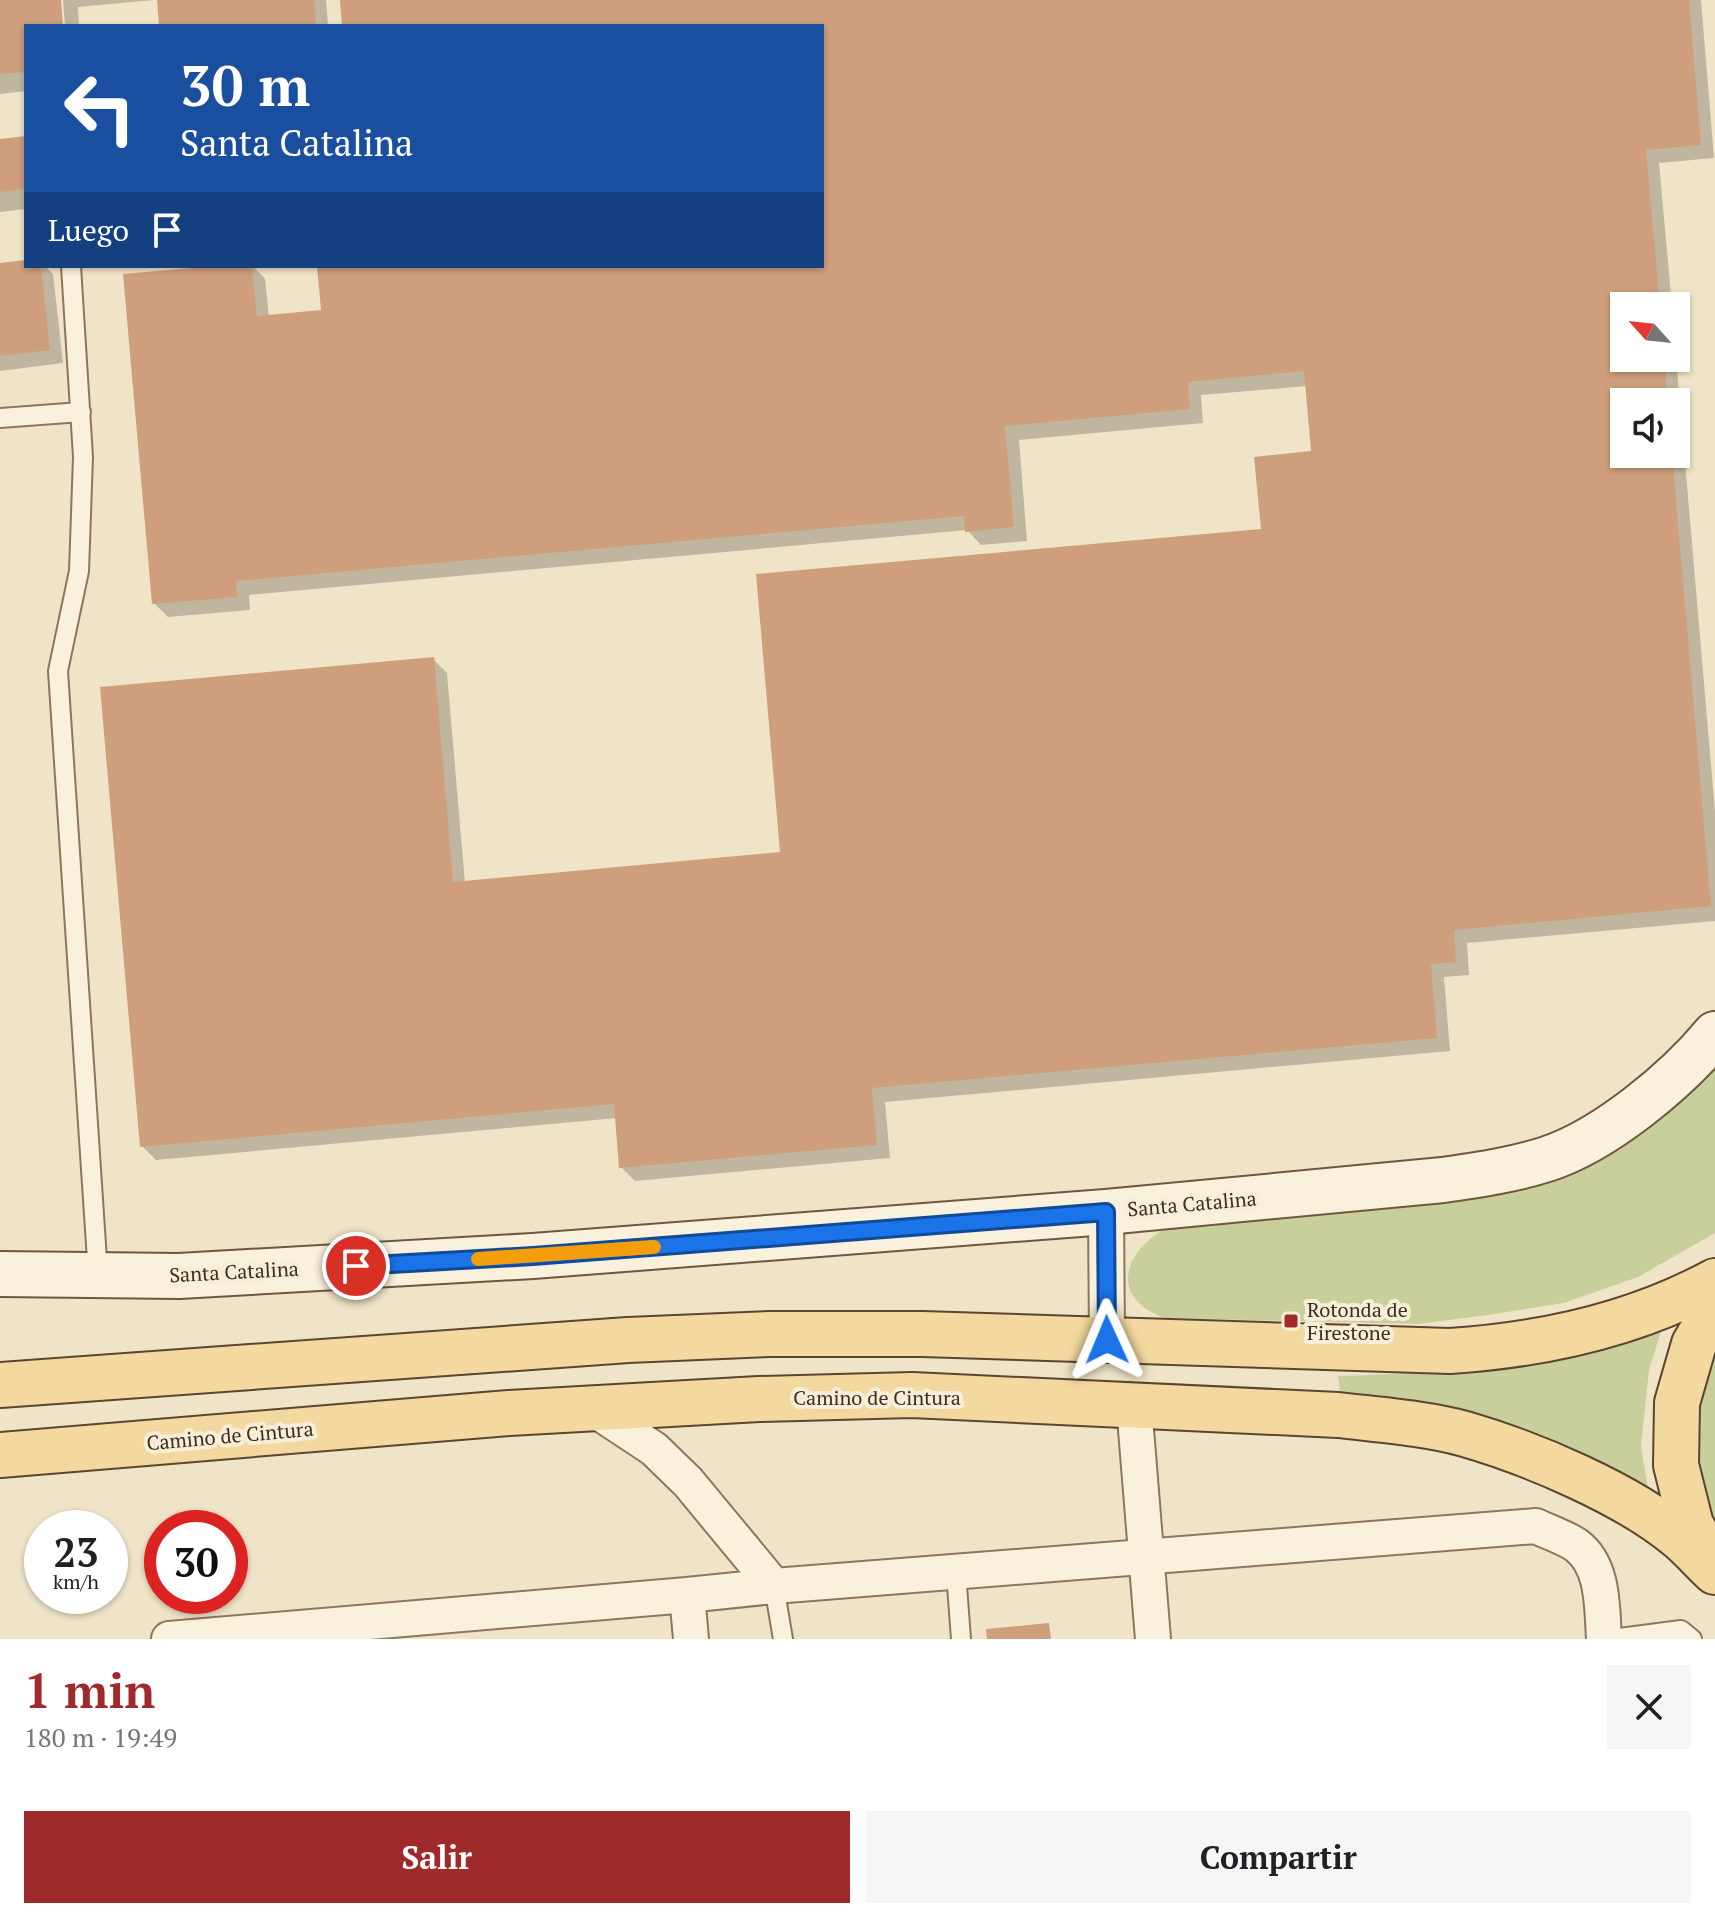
<!DOCTYPE html>
<html lang="es">
<head>
<meta charset="utf-8">
<style>
  body { margin:0; font-family:"PT Serif",serif; background:#f6f6f6; color:#202124; height:100vh; display:flex; flex-direction:column; font-size:30px; white-space:nowrap }
  * { box-sizing:border-box; margin:0 }
  p { font-size:26px; color:#757577 }
  .icon { flex:none; width:44px; height:44px; fill:none; stroke:currentColor; stroke-width:2; stroke-linecap:round; stroke-linejoin:round }
  .map { position:relative; height:1639px; overflow:hidden }
  .sheet { display:flex; flex-direction:column; background:#fff; flex:1 }
  .sheet>* { flex:none }
  .hud { position:absolute; left:24px; top:24px; width:800px; height:244px; border-radius:0px; box-shadow:0 2px 6px #0004; background:#1a4fa0; color:#fff; overflow:hidden }
  .needle { width:52px; rotate:297deg }
  .buttons { position:absolute; left:1610px; top:292px; display:grid; gap:16px }
  .buttons a { display:grid; place-items:center; width:80px; height:80px; border-radius:0px; background:#fff; box-shadow:0 2px 6px #0004; font-size:40px }
  .speed { position:absolute; left:24px; top:1510px; display:flex; gap:16px; font-size:40px; font-weight:700; text-align:center }
  .speed>* { display:grid; place-content:center; width:104px; height:104px; border-radius:50%; background:#fff; box-shadow:0 2px 6px #0004; line-height:1 }
  .speed small { font-size:20px; font-weight:400 }
  .speed .limit { border:12px solid #d22; background:#fff; color:#111 }
  .pin { position:absolute; display:grid; place-items:center; width:68px; height:68px; color:#fff; margin:-34px; border:4px solid #fff; border-radius:50%; box-shadow:0 2px 8px #0007 }
  .me { position:absolute; width:88px; margin:-44px; rotate:359deg; stroke-linejoin:round; filter:drop-shadow(0 0 6px #0008) }
  .turn { display:flex; align-items:center; gap:28px; height:168px; padding:0 24px; font-size:36px }
  .turn .icon { width:104px; height:104px; stroke-width:2.5 }
  .turn b { display:block; font-size:56px; line-height:68px }
  .then { display:flex; align-items:center; height:76px; padding:0 24px; background:#0003; gap:16px; font-size:30px }
  .round { display:grid; place-items:center; flex:none; width:84px; height:84px; border-radius:0px; background:#f6f6f6 }
  .headline { display:flex; align-items:center; justify-content:space-between; height:136px; padding:0 24px }
  h1 { font-size:48px; font-weight:800; line-height:60px; color:#9e2a2b }
  .cta { display:flex; gap:16px; margin-top:auto; padding:16px 24px }
  .cta a { flex:1; height:92px; border-radius:0px; background:#9e2a2b; color:#fff; font-size:32px; font-weight:800; line-height:92px; text-align:center }
  .cta a+a { background:#f6f6f6; color:#202124 }
  .map>svg:first-child { display:block }
</style>
</head>
<body>
<div class="map">
<svg width="1715" height="1639" viewBox="0 0 1715 1639">
  <rect width="100%" height="100%" fill="#f0e4c8"/>
  <path fill="#c9cf9b" d="M1715 1058V1233L1638 1277 1564 1303 1488 1315 1419 1324 1165 1318C1108 1298 1123 1251 1168 1227L1489 1193Z
    M1663 1325 1649 1370 1641 1446 1651 1508 1341 1399 1338 1376 1447 1372Z
    M1715 1348V1529L1708 1518 1692 1445 1703 1372Z"/>
  <path fill="#0003" fill-rule="evenodd" d="M0 0H59L61 26H26V91L0 94Z
    M63 0H154L78 7 79 26H65Z
    M159 0H326L328 26H161Z
    M342 0H1701L1714 158 1659 163 1672 306H1624V358L1676 357 1715 811V921L1467 943 1469 975 1444 977 1450 1051 885 1102 890 1158 635 1181 621 1167 617 1118 156 1160 142 1146 433 659 447 673 465 883 782 854 1263 531 1313 453 1307 386 1201 395 1203 423 1019 440 1027 541 981 545 967 530 249 595 250 610 168 617 154 603 237 266H253L265 279 269 317 323 312 319 266H822V26H344ZM1624 402H1676V454H1624Z
    M26 138V209L0 212V141Z
    M26 262V266H45L53 274 63 363 0 371V265Z"/>
  <path fill="#cf9f7d" d="M0 0H61L63 26H26V72L0 74Z
    M157 0H314L316 26H159Z
    M340 0H1689L1701 145 1646 150 1660 306H1624V358H1664L1668 402H1624V454H1672L1711 906 1454 930 1456 962 1431 964 1437 1038 872 1088 877 1145 619 1168 614 1104 140 1147 100 687 434 657 453 882 780 852 756 574 1261 529 1254 457 1311 451 1304 371 1188 382 1190 409 1005 426 1014 527 965 532 964 516 236 581 237 597 152 604 123 274 214 266H252L257 316 321 310 317 266H822V26H342Z
    M26 136V189L0 192V139Z
    M26 260V266H41L50 350 0 356V263Z
    M1049 1623 1051 1639H987L986 1629Z"/>
  <g fill="none" stroke-linecap="round" stroke-linejoin="round">
    <g stroke="#8d765c" stroke-width="22">
      <path id="lane" d="M71 266 83 457 79 571 58 671 98 1275
        M0 418 81 412
        M956 1572 961 1639
        M774 1586 783 1639
        M1612 1639 1681 1630 1692 1639"/>
    </g>
    <g stroke="#8d765c" stroke-width="38">
      <path id="street" d="M1106 1212 1107 1340
        M1134 1405 1153 1639
        M592 1408 654 1449 688 1482 774 1586
        M687 1595 691 1639
        M169 1639 687 1595 774 1586 1536 1526C1548 1532 1564 1537 1576 1545 1604 1565 1602 1608 1604 1639"/>
    </g>
    <g stroke="#6f573f" stroke-width="48">
      <path id="secondary" d="M0 1274 179 1276 533 1256 1106 1212 1443 1180C1477 1175 1513 1170 1547 1159 1605 1140 1676 1081 1715 1034"/>
    </g>
    <g stroke="#5b4430" stroke-width="48">
      <path id="primary" d="M0 1385 628 1340 770 1334H922L1450 1351C1541 1345 1634 1325 1715 1281
        M0 1455 509 1413 759 1399 912 1395 1338 1415C1380 1420 1424 1423 1465 1434 1531 1453 1628 1494 1680 1538 1692 1548 1703 1561 1715 1572
        M1711 1559 1691 1525 1676 1465 1677 1403 1694 1344 1715 1309"/>
    </g>
    <use href="#lane" stroke="#faf1dc" stroke-width="18"/>
    <use href="#street" stroke="#faf1dc" stroke-width="34"/>
    <use href="#secondary" stroke="#faf1dc" stroke-width="44"/>
    <use href="#primary" stroke="#f3d9a0" stroke-width="44"/>
  </g>
  <g fill="none" stroke-linecap="round" stroke-linejoin="round">
    <g stroke="#114b97" stroke-width="20">
      <path id="route" d="M356 1266 533 1256 1106 1212 1107 1340"/>
    </g>
    <use href="#route" stroke="#1a73e8" stroke-width="14"/>
    <path stroke="#f59e0b" stroke-width="14" d="M478 1259 654 1247"/>
  </g>
  <rect fill="#9e2a2b" stroke="#f7eed8" stroke-width="3" x="1283" y="1313" width="16" height="16" rx="4"/>
  <g text-anchor="middle" stroke-width="8" stroke-linejoin="round" paint-order="stroke">
    <g font-size="20" fill="#3d2e20" stroke="#f7eed8">
      <text transform="translate(1192 1204) rotate(-5)" y="7">Santa Catalina</text>
      <text transform="translate(234 1272) rotate(-3)" y="7">Santa Catalina</text>
      <text x="877" y="1405">Camino de Cintura</text>
      <text transform="translate(230 1436) rotate(-5)" y="7">Camino de Cintura</text>
    </g>
    <g font-size="20" fill="#3d2e20" stroke="#f7eed8" text-anchor="start">
      <text x="1307" y="1317">Rotonda de<tspan x="1307" dy="23">Firestone</tspan></text>
    </g>
  </g>
</svg>
<div class="buttons">
<a><svg class="needle" viewBox="-14 -14 28 28"><path d="M0-13l5 13h-10z" fill="#e53935"/><path d="M0 13l5-13h-10z" fill="#757577"/></svg></a>
<a><svg class="icon" aria-label="sound" viewBox="0 0 24 24"><path d="M4 9h4l5-4v14l-5-4H4zM17 9q2 3 0 6"/></svg></a>
</div>
<div class="speed"><div>23<small>km/h</small></div><div class="limit">30</div></div>
<div class="pin" style="left:356px;top:1266px;background:#d93025"><svg class="icon" aria-label="arrive" viewBox="0 0 24 24"><path d="M6 21V4h12l-3 4 3 4H6"/></svg></div>
<svg class="me" style="left:1107px;top:1340px" viewBox="-20 -20 40 40"><path d="M0-17L14 15 0 8-14 15z" fill="#1a73e8" stroke="#fff" stroke-width="4"/></svg>
<div class="hud">
<div class="turn"><svg class="icon" aria-label="left" viewBox="0 0 24 24"><path d="M17 20v-9H6M10 6l-5 5 5 5"/></svg><div><b>30 m</b>Santa Catalina</div></div>
<div class="then">Luego<svg class="icon" aria-label="arrive" viewBox="0 0 24 24"><path d="M6 21V4h12l-3 4 3 4H6"/></svg></div>
</div>
</div>
<section class="sheet">
<div class="headline"><div><h1>1 min</h1><p>180 m · 19:49</p></div><a class="round"><svg class="icon" aria-label="close" viewBox="0 0 24 24"><path d="M6 6l12 12M18 6L6 18"/></svg></a></div>
<div class="cta"><a>Salir</a><a>Compartir</a></div>
</section>
</body>
</html>
